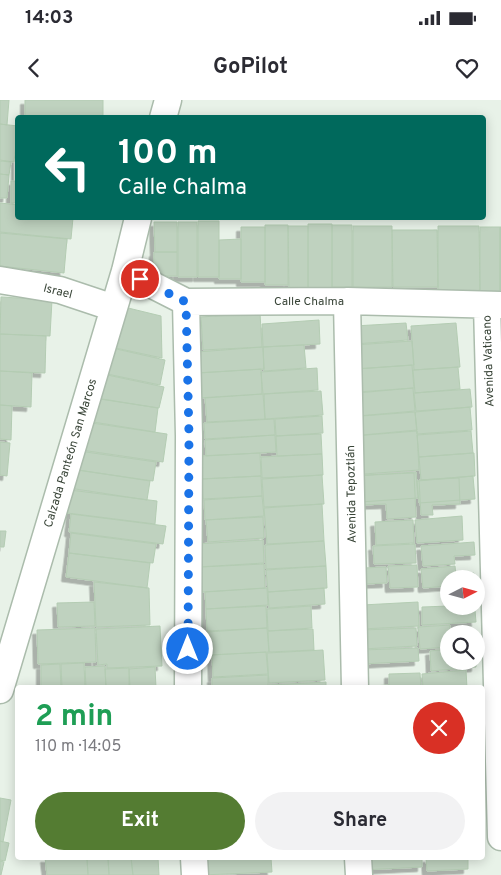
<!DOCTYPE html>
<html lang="en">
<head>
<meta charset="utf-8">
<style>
  body { margin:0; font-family:Overpass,sans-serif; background:#f2f2f3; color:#2b2b33; height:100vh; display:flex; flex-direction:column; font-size:19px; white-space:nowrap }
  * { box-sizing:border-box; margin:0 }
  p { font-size:16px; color:#7c7c81 }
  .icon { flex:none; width:28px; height:28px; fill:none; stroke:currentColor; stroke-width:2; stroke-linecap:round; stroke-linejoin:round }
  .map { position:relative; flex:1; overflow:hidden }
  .side { position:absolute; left:15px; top:585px; width:470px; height:175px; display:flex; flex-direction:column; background:#fff; border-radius:5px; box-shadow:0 2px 12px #0003 }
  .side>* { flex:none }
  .banner { position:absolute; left:15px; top:15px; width:471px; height:105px; border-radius:5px; box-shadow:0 2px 12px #0003; background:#00695c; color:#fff; overflow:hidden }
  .needle { width:32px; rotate:84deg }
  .fabs { position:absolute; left:440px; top:470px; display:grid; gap:10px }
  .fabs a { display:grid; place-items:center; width:45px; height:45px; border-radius:50%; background:#fff; box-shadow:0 2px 12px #0003; font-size:25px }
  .pin { position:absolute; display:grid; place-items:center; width:42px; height:42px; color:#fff; margin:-21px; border:2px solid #fff; border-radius:50%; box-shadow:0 1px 5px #0007 }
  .me { position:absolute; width:55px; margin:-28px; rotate:0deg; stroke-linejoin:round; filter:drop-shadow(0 0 4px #0008) }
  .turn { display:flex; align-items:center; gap:18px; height:105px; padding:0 20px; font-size:22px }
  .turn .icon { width:65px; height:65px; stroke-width:2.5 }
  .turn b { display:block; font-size:35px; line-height:42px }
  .round { display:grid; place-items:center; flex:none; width:52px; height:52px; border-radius:26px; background:#f2f2f3 }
  .head { display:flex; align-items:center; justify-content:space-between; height:85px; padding:0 20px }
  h1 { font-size:30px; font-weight:700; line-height:38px; color:#1e9e55 }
  .action { display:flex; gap:10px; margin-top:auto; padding:10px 20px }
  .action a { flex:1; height:58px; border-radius:30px; background:#547c32; color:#fff; font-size:20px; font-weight:700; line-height:58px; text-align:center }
  .action a+a { background:#f2f2f3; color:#2b2b33 }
  .status { display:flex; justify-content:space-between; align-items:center; height:35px; padding:0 25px; background:#fff; direction:ltr }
  .status svg { height:14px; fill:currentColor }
  header { display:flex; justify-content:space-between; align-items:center; height:65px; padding:0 20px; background:#fff; font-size:22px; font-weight:700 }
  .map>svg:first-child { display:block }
</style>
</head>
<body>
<div class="status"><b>14:03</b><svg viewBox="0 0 49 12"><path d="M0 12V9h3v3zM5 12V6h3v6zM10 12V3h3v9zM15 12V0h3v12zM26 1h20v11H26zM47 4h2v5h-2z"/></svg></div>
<header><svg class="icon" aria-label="back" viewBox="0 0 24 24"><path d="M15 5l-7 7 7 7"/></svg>GoPilot<svg class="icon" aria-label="heart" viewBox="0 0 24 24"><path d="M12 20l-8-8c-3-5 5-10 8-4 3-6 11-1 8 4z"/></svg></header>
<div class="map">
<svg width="501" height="775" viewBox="0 0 501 775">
  <defs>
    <filter id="shadow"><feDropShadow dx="-4.5" dy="4.5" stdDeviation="0" flood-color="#0004"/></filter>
  </defs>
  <rect width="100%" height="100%" fill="#e8f2e8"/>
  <path fill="#bfd2bf" stroke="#b4ccb3" filter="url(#shadow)" d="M0 0H9L7 25 0 24Z
    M25 0H103V18L25 17Z
    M0 24 18 26 14 62 0 60Z
    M16 51H18V81H16Z
    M0 61 11 62 9 75 0 74Z
    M0 74 9 75 7 98H0Z
    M11 81H18V103H11Z
    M0 103 18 105V118H73L71 139 0 132Z
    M198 121H219V177H198Z
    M154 122H177V152H155Z
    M178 122H197V177H178Z
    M308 124H332V188H308Z
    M265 125H288V185H265Z
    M332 125H352V187H332Z
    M288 126H308V188H289Z
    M353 126H392V187H353Z
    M438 126H479L480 195H438Z
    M241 127H265V182H241Z
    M480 127H500V194H480Z
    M500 127H501V190H500Z
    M392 130H437L438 187H393Z
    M0 133 67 139 64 173 0 166Z
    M241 139V179H219V140Z
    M154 152H177V176H153Z
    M1 197 52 200 50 236 0 234Z
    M120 206 161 216 162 258 111 247Z
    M260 213 262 247 203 250 201 217Z
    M319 220 320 244 263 247 262 224Z
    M406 223 408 240 355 244 354 226Z
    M456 223 460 267 414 270 411 226Z
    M0 234 46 236 45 273 0 271Z
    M412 241 414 265 356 269 354 245Z
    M304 245 306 268 264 271 263 247Z
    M263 247 264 269 198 273 197 252Z
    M112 248 165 260 160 285 107 274Z
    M412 265 414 288 358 292 356 269Z
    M458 267 460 289 415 293 413 270Z
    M317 268 318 290 263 294 261 272Z
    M261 269 262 294 198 298 197 273Z
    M0 271 32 273 31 307 0 305Z
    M98 273 164 287 159 308 93 298Z
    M413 288 415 311 358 316 357 293Z
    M470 289 472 307 416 311 414 293Z
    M321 291 323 315 265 319 264 294Z
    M263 294 265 319 207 322 205 298Z
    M90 297 158 308 155 332 87 321Z
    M0 305 12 306 11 340 0 339Z
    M470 307 472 330 417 334 415 312Z
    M415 312 417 330 363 335 361 316Z
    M322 316 323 333 276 336 275 319Z
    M274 319 275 335 205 339 204 323Z
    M85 322 167 334 163 362 81 350Z
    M417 331 419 370 364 374 353 336Z
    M471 331 473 353 419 357 417 335Z
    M321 334 322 354 277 356 276 336Z
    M275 335 276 352 206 356 205 340Z
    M0 342 10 343 7 376 0 375Z
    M79 351 156 362 153 381 77 370Z
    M260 353 261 376 200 379 199 356Z
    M474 353 475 376 421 380 419 357Z
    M322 354 323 375 262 378 261 357Z
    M72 369 150 381 147 400 69 388Z
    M416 372 418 398 360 402 358 376Z
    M414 373 416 417 387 419 386 404 362 405 361 375Z
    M322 375 324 404 264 407 262 379Z
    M261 376 262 396 203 399 202 379Z
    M473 376 475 399 419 403 417 381Z
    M459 378 460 404 432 405 433 415H421L419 380Z
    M70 390 157 401 155 424 67 413Z
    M262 396 264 416 205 420 204 400Z
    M322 404 324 441 267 444 264 408Z
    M71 414 166 426 163 444 69 432Z
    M462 416 463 440 417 443 415 420Z
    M263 417 264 438 208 442 206 420Z
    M413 420 414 443 376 445 375 422Z
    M0 431H6L4 447H0Z
    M71 433 156 444 153 463 69 453Z
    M263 440 264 463 198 467 196 444Z
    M324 441 326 466 266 469 265 445Z
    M474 442 475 455 454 456 455 464 423 466 421 446Z
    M415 444 416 463 374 464 373 446Z
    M69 453 150 463 147 488 66 477Z
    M264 464 265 488 202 492 201 467Z
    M417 465 418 487 390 488 388 466Z
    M326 466 327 488 268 492 266 470Z
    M455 466 456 475 474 473V479H449V486L423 488 421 469Z
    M386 467 387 483 364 484 363 468Z
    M94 482 149 488 150 525 96 527Z
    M267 488 268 505 206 509 205 492Z
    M324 488 325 504 269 508 268 492Z
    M94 502 95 526 58 527 57 503Z
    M418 502 419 526 363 529 362 505Z
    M266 506 267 528 207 531 206 509Z
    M311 506 312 528 268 531 267 509Z
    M449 506H458V511L475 510 476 522 422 525V507Z
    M450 525 449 547 420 549 418 527Z
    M160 526 162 566 107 568V564L98 565 96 529Z
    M95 528 96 562 38 564 37 530Z
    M267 528 269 552 209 555 207 532Z
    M416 528 417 546 363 549 362 530Z
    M313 529 314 550 269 552 268 531Z
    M418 548 419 561 362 564V550Z
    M449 549V561H476V567L431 571 430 551Z
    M323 550 325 580 269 583 267 553Z
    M266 552 268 574 213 577 212 555Z
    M84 563 85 588H62L61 564Z
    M60 564 61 588H41V565Z
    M105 566 106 588H86L85 567Z
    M155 567 156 588H130L129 569Z
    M129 568V588H106L105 569Z
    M466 570 467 588H423L422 574Z
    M420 573 421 588H370V586L389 585V574Z
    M268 575V588H212V578Z
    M326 582V588H269V585Z
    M0 698 11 700 3 742 0 741Z
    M0 741 9 743 5 761 0 760Z
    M45 758H87L88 775H47Z
    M87 758H108L109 775H88Z
    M108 758H131L133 775H109Z
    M131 758H158L159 775H133Z
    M201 758H271L272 772 202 775Z
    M362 758H422V767L363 770Z
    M426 758H468V769L427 771Z
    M0 761 4 762 1 775H0Z"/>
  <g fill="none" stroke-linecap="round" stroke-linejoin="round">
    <g stroke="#abbcac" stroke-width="29">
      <path id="street" d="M163 18 168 0
        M125 171 186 202 347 201 501 205
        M0 180 60 190 114 208
        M347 201 355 588
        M186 202 189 336 188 588
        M487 205 501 737
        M0 590 125 171 138 118
        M194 758 195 775
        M358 758 359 775"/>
    </g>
    <use href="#street" stroke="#fff" stroke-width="26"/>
  </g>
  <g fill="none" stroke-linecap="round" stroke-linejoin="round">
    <path stroke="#1a73e8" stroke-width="9" stroke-dasharray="0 16.2" d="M140 179 186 202 189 336 188 549"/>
  </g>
  <g text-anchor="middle" stroke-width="5" stroke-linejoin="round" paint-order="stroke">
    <g font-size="12" fill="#384437" stroke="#fff">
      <text transform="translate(58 191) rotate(14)" y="4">Israel</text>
      <text x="309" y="205">Calle Chalma</text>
      <text transform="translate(488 261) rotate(-92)" y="4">Avenida Vaticano</text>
      <text transform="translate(70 353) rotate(-73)" y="4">Calzada Panteón San Marcos</text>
      <text transform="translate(351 394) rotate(-91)" y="4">Avenida Tepoztlán</text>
    </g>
  </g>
</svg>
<div class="fabs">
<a><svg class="needle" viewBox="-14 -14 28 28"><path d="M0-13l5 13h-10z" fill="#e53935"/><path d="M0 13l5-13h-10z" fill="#7c7c81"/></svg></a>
<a><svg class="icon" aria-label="search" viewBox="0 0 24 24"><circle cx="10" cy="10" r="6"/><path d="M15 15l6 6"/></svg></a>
</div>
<div class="pin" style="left:140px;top:179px;background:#d93025"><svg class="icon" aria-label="arrive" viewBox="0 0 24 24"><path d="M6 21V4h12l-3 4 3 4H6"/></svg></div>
<svg class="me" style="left:188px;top:549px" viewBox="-20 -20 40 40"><circle r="17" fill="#1a73e8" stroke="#fff" stroke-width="3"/><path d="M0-11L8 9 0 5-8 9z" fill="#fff"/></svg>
<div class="banner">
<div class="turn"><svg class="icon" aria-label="left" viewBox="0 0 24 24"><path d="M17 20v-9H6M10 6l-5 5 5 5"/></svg><div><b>100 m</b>Calle Chalma</div></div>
</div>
<section class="side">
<div class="head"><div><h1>2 min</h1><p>110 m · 14:05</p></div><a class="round" style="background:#d93025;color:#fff"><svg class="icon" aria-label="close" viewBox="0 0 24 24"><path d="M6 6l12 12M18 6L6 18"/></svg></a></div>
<div class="action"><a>Exit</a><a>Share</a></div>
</section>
</div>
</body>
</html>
